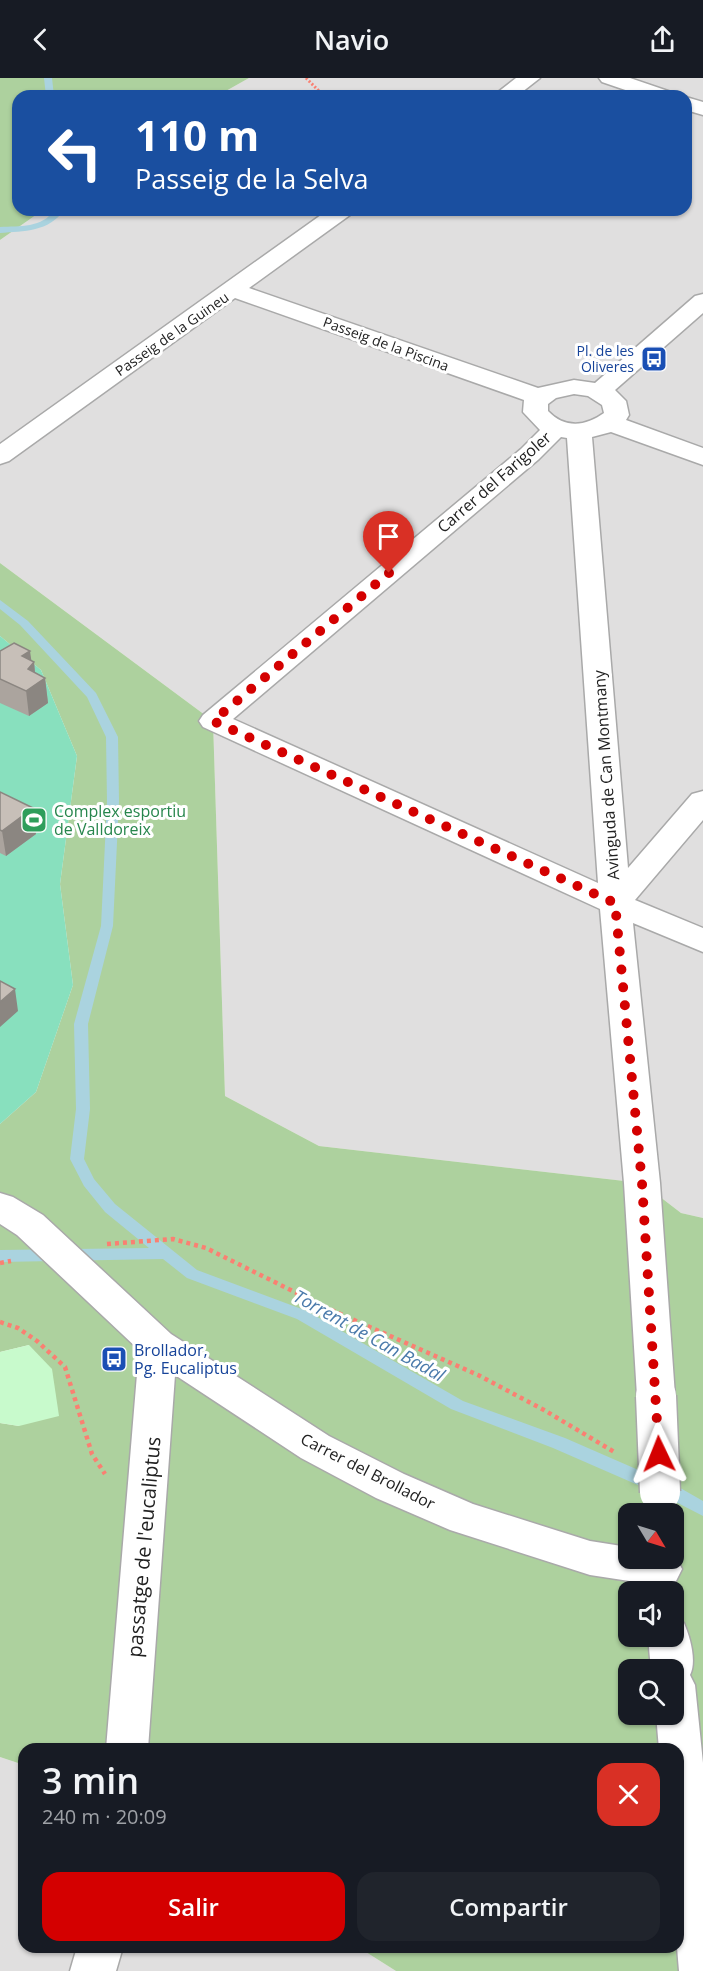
<!DOCTYPE html>
<html lang="es">
<head>
<meta charset="utf-8">
<style>
  body { margin:0; font-family:"Open Sans",sans-serif; background:#20242c; color:#f1f3f6; height:100vh; display:flex; flex-direction:column; font-size:22px; white-space:nowrap }
  * { box-sizing:border-box; margin:0 }
  p { font-size:20px; color:#9ea1a6 }
  .icon { flex:none; width:33px; height:33px; fill:none; stroke:currentColor; stroke-width:2; stroke-linecap:round; stroke-linejoin:round }
  .map { position:relative; flex:1; overflow:hidden }
  .drawer { position:absolute; left:18px; top:1665px; width:666px; height:210px; display:flex; flex-direction:column; background:#171b24; border-radius:18px; box-shadow:0 2px 4px #0004 }
  .drawer>* { flex:none }
  .banner { position:absolute; left:12px; top:12px; width:680px; height:126px; border-radius:18px; box-shadow:0 2px 4px #0004; background:#1a4fa0; color:#fff; overflow:hidden }
  .needle { width:39px; rotate:128deg }
  .controls { position:absolute; left:618px; top:1425px; display:grid; gap:12px }
  .controls a { display:grid; place-items:center; width:66px; height:66px; border-radius:12px; background:#171b24; box-shadow:0 2px 4px #0004; font-size:30px }
  .pin { position:absolute; display:grid; place-items:center; width:51px; height:51px; color:#fff; margin:-62px -26px; border-radius:50% 50% 50% 0; rotate:-45deg; box-shadow:0 0 6px #0007 }
  .pin .icon { rotate:45deg }
  .me { position:absolute; width:66px; margin:-33px; rotate:358deg; stroke-linejoin:round; filter:drop-shadow(0 0 4px #0008) }
  .turn { display:flex; align-items:center; gap:21px; height:126px; padding:0 24px; font-size:27px }
  .turn .icon { width:78px; height:78px; stroke-width:2.5 }
  .turn b { display:block; font-size:42px; line-height:51px }
  .round { display:grid; place-items:center; flex:none; width:63px; height:63px; border-radius:18px; background:#20242c }
  .summary { display:flex; align-items:center; justify-content:space-between; height:102px; padding:0 24px }
  h1 { font-size:36px; font-weight:600; line-height:45px }
  .primary-button { display:flex; gap:12px; margin-top:auto; padding:12px 24px }
  .primary-button a { flex:1; height:69px; border-radius:18px; background:#d40000; color:#fff; font-size:24px; font-weight:600; line-height:69px; text-align:center }
  .primary-button a+a { background:#20242c; color:#f1f3f6 }
  header { display:flex; justify-content:space-between; align-items:center; height:78px; padding:0 24px; background:#171b24; font-size:27px; font-weight:600 }
  .map>svg:first-child { display:block }
</style>
</head>
<body>
<header><svg class="icon" aria-label="back" viewBox="0 0 24 24"><path d="M15 5l-7 7 7 7"/></svg>Navio<svg class="icon" aria-label="share" viewBox="0 0 24 24"><path d="M12 15V3M7 8l5-5 5 5M5 13v7h14v-7"/></svg></header>
<div class="map">
<svg width="703" height="1893" viewBox="0 0 703 1893">
  <rect width="100%" height="100%" fill="#f2efe9"/>
  <path fill="#e0dfdf" d="M249 0H703V1140L681 1135 642 1105 319 1068 225 1018 213 643 0 485V162L43 132H686V18H217Z
    M0 1679 24 1687V1869H358L396 1893H0Z"/>
  <path fill="#add19e" fill-rule="evenodd" d="M0 0H249L217 18H18V132H43L0 162Z
    M0 485 213 643 225 1018 319 1068 642 1105 681 1135 703 1140V1893H396L358 1869H678V1671H24V1687L0 1679V1345L19 1348 29 1267 0 1274V1046L36 1014 73 907 60 806 77 678 41 592 0 558ZM628 1436H674V1480H628ZM628 1514H674V1558H628ZM628 1592H674V1636H628Z"/>
  <path fill="#c8facc" d="M29 1267 52 1291 59 1338 19 1348 0 1345V1274Z"/>
  <path fill="#88e0be" d="M0 558 41 592 77 678 60 806 73 907 36 1014 0 1046Z"/>
  <g fill="none" stroke-linecap="round" stroke-linejoin="round">
    <path fill="#aad3df" fill-rule="evenodd" d="M44 0H52L54 18H46Z
      M54 132H64C49 154 24 153 0 155V149C19 148 43 150 54 132Z
      M0 522 28 543 96 615 118 659 119 723 113 848 88 946 90 1031 84 1081 94 1101 115 1126 197 1192 307 1233 463 1323 565 1360 682 1411 703 1423V1438L670 1421 553 1370 451 1331 297 1241 187 1200 163 1181 0 1184V1172L149 1170 105 1134 84 1108 70 1081 76 1031 74 946 101 848 107 723 106 659 87 619 20 547 0 531Z"/>
    <g stroke="#a9a9a9" stroke-width="3">
      <path id="minor" d="M516 0H540L517 18H493Z
        M599 0H630L671 14 674 18H643L602 4Z
        M686 19 703 24V37L686 32Z
        M328 132H353L350 137 249 210 538 310 574 302 595 305 695 218 703 216V235L615 312 626 323 629 337 626 342 703 370V387L611 354 592 359 628 790 692 716 703 713V742L635 822 703 850V874L633 845 660 1105 675 1318 669 1329 656 1333 643 1329 637 1318 624 1105 600 831 203 649 199 643 203 637 521 371 540 352 523 334 524 322 235 220 9 383 0 386V366ZM574 316 588 318 602 327 604 335C586 348 565 351 548 333V326L556 320ZM561 359 567 360 598 805 233 641 539 381Z
        M0 1115 13 1119 43 1137 171 1256 329 1358 404 1396 473 1426 590 1463 628 1469V1480L676 1479 682 1491 676 1503 662 1508 590 1497 450 1452 376 1420 301 1380 175 1297 148 1671H106L139 1272 17 1157 0 1146Z
        M674 1542 684 1545C690 1559 697 1583 690 1597L695 1607 703 1685V1893H679L677 1869 678 1671H659L656 1636H674V1592H651L648 1558H674Z
        M77 1869H123L116 1893H70Z"/>
    </g>
    <path stroke="#fa8072" stroke-width="3" stroke-dasharray="2 2" stroke-linecap="butt" d="M306 0 324 18"/>
    <path stroke="#fa8072" stroke-width="4.5" stroke-dasharray="4 4" stroke-linecap="butt" d="M107 1166 173 1161 206 1170 327 1230 478 1297 544 1332 616 1375
      M0 1185 11 1183
      M0 1244 18 1250 37 1263 65 1289 92 1376 105 1396"/>
    <use href="#minor" fill="#fff" fill-rule="evenodd"/>
    <g stroke="#a9a9a9" stroke-width="43" stroke-linecap="butt">
      <path id="minor-bridge" d="M656 1318 660 1414"/>
    </g>
    <use href="#minor-bridge" stroke="#fff" stroke-width="40"/>
  </g>
  <path fill="#aba49e" d="M0 573 34 584 35 594 45 600 48 625 29 638 0 625Z
    M0 714 36 756 6 778 0 775Z"/>
  <path fill="#8b8681" d="M30 573 32 587 34 584 36 606 45 600 48 625 29 638 22 578Z
    M33 730 36 756 6 778 2 753Z
    M15 911 18 933 0 949V924Z"/>
  <path fill="#c7bfb8" stroke="#8b8681" stroke-width="1.5" d="M14 565 30 573 22 578 34 584 28 591 45 600 26 613 0 601V573Z
    M0 714 33 730 2 753 0 752Z
    M0 903 15 911 0 924Z"/>
  <g fill="none" stroke-linecap="round" stroke-linejoin="round">
    <path stroke="#d40000" stroke-width="10" stroke-dasharray="0 18" d="M389 495 213 643 615 825 642 1105 659 1376"/>
  </g>
  <defs>
    <g id="bus-square" transform="scale(1.35)"><rect x="-9" y="-9" width="18" height="18" rx="4" fill="#1a4fb4" stroke="#fff"/><path d="M-5-6H5V4H4V6H2V4H-2V6H-4V4H-5ZM-3.5-4V0h7V-4ZM-3.5 1.2v1.5H-2V1.2ZM2 1.2v1.5H3.5V1.2Z" fill="#fff"/></g>
    <g id="stadium-square" transform="scale(1.35)"><rect x="-9" y="-9" width="18" height="18" rx="4" fill="#2e9e5b" stroke="#fff"/><path d="M0-5a6.5 5 0 1 0 0 10a6.5 5 0 1 0 0-10ZM-3.5-1.8h7v3.6h-7Z" fill="#fff"/></g>
  </defs>
  <g fill-rule="evenodd">
    <use href="#bus-square" x="654" y="281"/>
    <use href="#stadium-square" x="34" y="742"/>
    <use href="#bus-square" x="114" y="1281"/>
  </g>
  <g text-anchor="middle" stroke-width="6" stroke-linejoin="round" paint-order="stroke">
    <g font-size="14" fill="#222" stroke="#fff">
      <text transform="translate(172 256) rotate(-35)" y="5">Passeig de la Guineu</text>
      <text transform="translate(386 266) rotate(20)" y="5">Passeig de la Piscina</text>
    </g>
    <g font-size="14" fill="#164399" stroke="#fff" text-anchor="end">
      <text x="634" y="278">Pl. de les<tspan x="634" dy="16">Oliveres</tspan></text>
    </g>
    <g font-size="16" fill="#222" stroke="#fff">
      <text transform="translate(494 404) rotate(-41)" y="6">Carrer del Farigoler</text>
      <text transform="translate(606 697) rotate(-94)" y="6">Avinguda de Can Montmany</text>
      <text transform="translate(368 1393) rotate(27)" y="6">Carrer del Brollador</text>
    </g>
    <g font-size="16" fill="#27864d" stroke="#fff" text-anchor="start">
      <text x="54" y="739">Complex esportiu<tspan x="54" dy="18">de Valldoreix</tspan></text>
    </g>
    <g font-size="16" fill="#164399" stroke="#fff" text-anchor="start">
      <text x="134" y="1278">Brollador,<tspan x="134" dy="18">Pg. Eucaliptus</tspan></text>
    </g>
    <g font-size="18" font-style="italic" fill="#4a7aab" stroke="#fff">
      <text transform="translate(369 1258) rotate(29)" y="6">Torrent de Can Badal</text>
    </g>
    <g font-size="20" fill="#222" stroke="#fff">
      <text transform="translate(144 1469) rotate(-85)" y="7">passatge de l'eucaliptus</text>
    </g>
  </g>
</svg>
<div class="controls">
<a><svg class="needle" viewBox="-14 -14 28 28"><path d="M0-13l5 13h-10z" fill="#e53935"/><path d="M0 13l5-13h-10z" fill="#9ea1a6"/></svg></a>
<a><svg class="icon" aria-label="sound" viewBox="0 0 24 24"><path d="M4 9h4l5-4v14l-5-4H4zM17 9q2 3 0 6"/></svg></a>
<a><svg class="icon" aria-label="search" viewBox="0 0 24 24"><circle cx="10" cy="10" r="6"/><path d="M15 15l6 6"/></svg></a>
</div>
<div class="pin" style="left:389px;top:495px;background:#d93025"><svg class="icon" aria-label="arrive" viewBox="0 0 24 24"><path d="M6 21V4h12l-3 4 3 4H6"/></svg></div>
<svg class="me" style="left:659px;top:1376px" viewBox="-20 -20 40 40"><path d="M0-17L14 15 0 8-14 15z" fill="#d40000" stroke="#fff" stroke-width="4"/></svg>
<div class="banner">
<div class="turn"><svg class="icon" aria-label="left" viewBox="0 0 24 24"><path d="M17 20v-9H6M10 6l-5 5 5 5"/></svg><div><b>110 m</b>Passeig de la Selva</div></div>
</div>
<section class="drawer">
<div class="summary"><div><h1>3 min</h1><p>240 m · 20:09</p></div><a class="round" style="background:#d93025;color:#fff"><svg class="icon" aria-label="close" viewBox="0 0 24 24"><path d="M6 6l12 12M18 6L6 18"/></svg></a></div>
<div class="primary-button"><a>Salir</a><a>Compartir</a></div>
</section>
</div>
</body>
</html>
